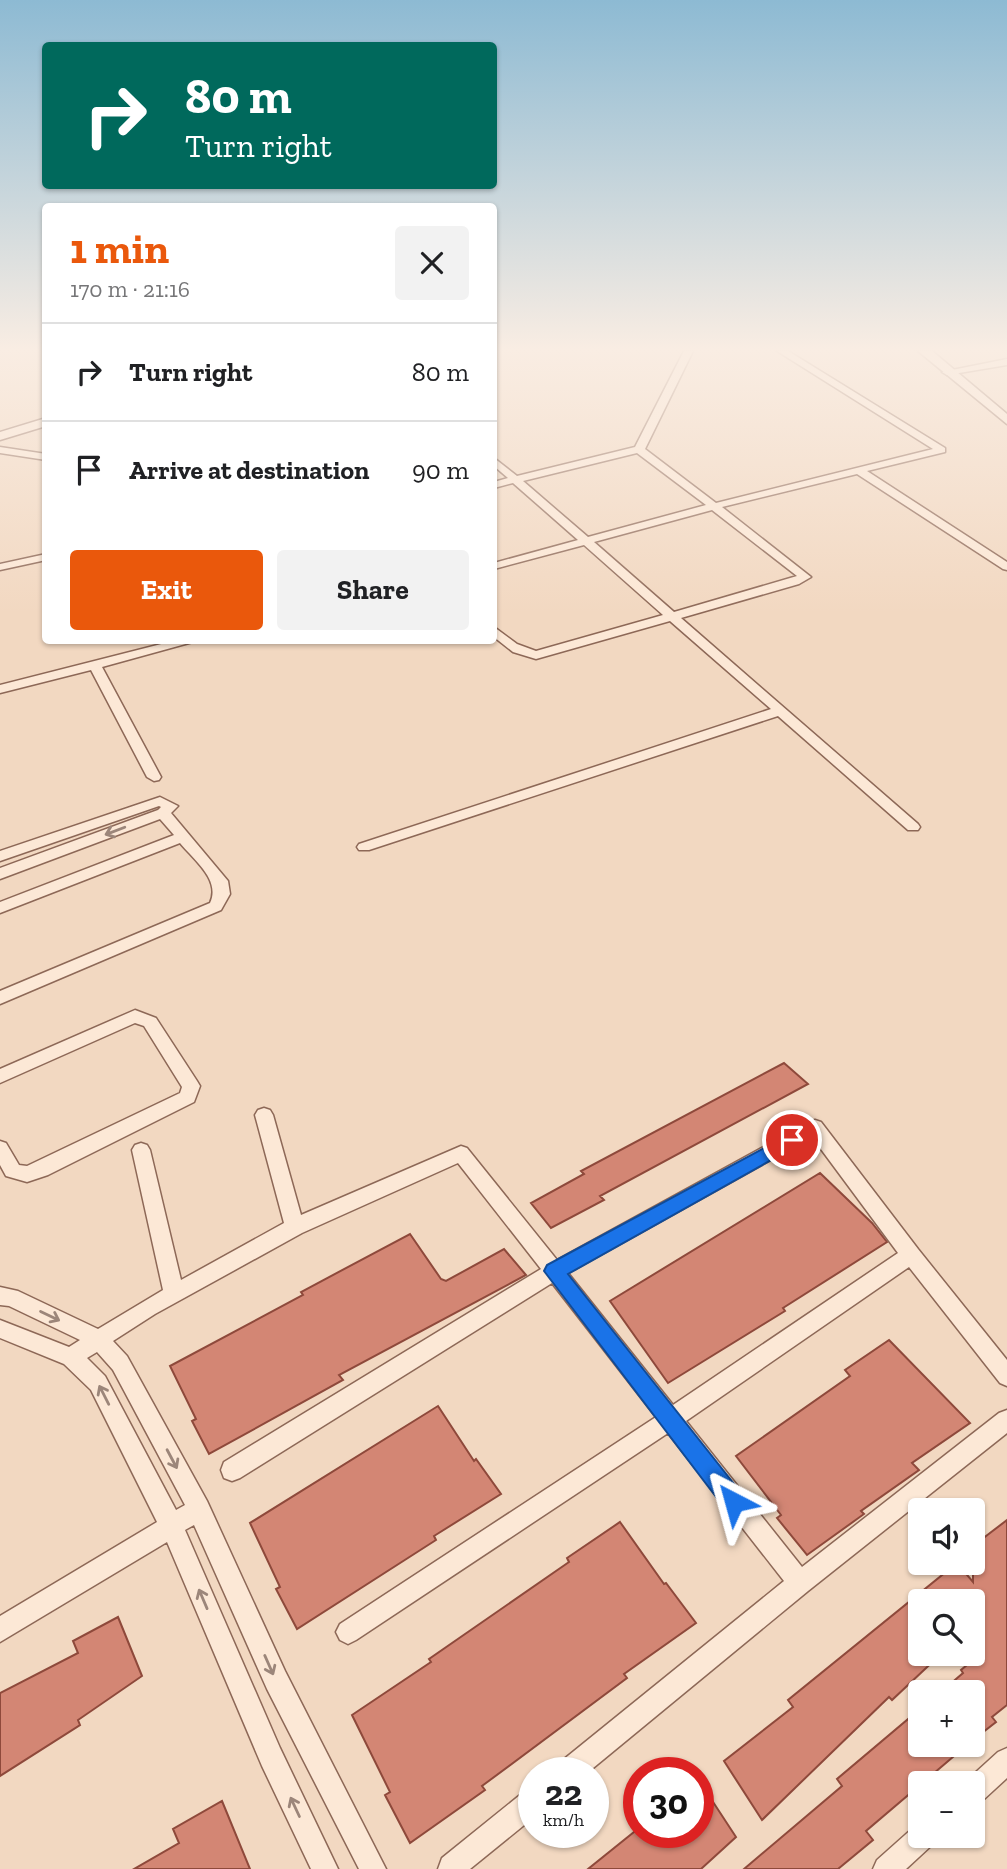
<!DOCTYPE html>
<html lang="en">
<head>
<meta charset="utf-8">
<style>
  body { margin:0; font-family:"Zilla Slab",serif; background:#f2f2f2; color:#202124; height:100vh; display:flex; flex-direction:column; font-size:26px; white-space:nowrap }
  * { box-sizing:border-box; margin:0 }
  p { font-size:23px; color:#757577 }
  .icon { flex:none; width:38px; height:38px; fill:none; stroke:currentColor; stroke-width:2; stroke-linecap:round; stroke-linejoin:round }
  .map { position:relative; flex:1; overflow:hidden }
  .details { position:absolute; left:42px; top:203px; width:455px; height:441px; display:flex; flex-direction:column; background:#fff; border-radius:7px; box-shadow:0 2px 5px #0004 }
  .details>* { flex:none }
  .guide { position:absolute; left:42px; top:42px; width:455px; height:147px; border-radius:7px; box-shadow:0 2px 5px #0004; background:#00695c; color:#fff; overflow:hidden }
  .controls { position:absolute; left:908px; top:1498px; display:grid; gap:14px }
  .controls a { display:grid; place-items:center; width:77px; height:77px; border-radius:7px; background:#fff; box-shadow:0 2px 5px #0004; font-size:35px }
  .speed { position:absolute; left:518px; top:1757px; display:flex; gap:14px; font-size:35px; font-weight:700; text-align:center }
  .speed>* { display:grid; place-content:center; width:91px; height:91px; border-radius:50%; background:#fff; box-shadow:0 2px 5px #0004; line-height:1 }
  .speed small { font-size:18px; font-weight:400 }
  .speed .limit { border:10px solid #d22; background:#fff; color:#111 }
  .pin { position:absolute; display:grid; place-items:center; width:60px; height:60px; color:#fff; margin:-30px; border:4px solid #fff; border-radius:50%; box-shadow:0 2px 7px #0007 }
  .me { position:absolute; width:77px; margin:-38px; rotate:321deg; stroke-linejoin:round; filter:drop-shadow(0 0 5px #0008) }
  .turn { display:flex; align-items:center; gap:24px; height:147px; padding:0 28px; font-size:32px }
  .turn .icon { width:91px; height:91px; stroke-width:2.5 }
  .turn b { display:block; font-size:49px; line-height:60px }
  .round { display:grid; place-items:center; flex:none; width:74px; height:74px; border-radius:7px; background:#f2f2f2 }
  .head { display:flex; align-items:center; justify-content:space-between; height:119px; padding:0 28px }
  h1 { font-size:42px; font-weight:700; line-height:52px; color:#ea580c }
  .action { display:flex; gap:14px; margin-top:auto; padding:14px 28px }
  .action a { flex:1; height:80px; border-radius:7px; background:#ea580c; color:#fff; font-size:28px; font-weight:700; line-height:80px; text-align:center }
  .action a+a { background:#f2f2f2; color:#202124 }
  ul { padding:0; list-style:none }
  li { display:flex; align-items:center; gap:21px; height:98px; padding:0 28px; border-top:2px solid #e0e0e0 }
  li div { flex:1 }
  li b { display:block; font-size:26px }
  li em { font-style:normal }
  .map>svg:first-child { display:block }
</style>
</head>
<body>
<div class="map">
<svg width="1007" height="1869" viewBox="0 0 1007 1869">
  <rect width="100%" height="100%" fill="#f2d8c1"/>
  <path fill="#d38674" stroke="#8e493b" stroke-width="2" d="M784 1063 808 1084 600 1196 604 1200 551 1228 531 1203 584 1174 581 1171Z
    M820 1173 872 1223 887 1242 783 1308 785 1311 668 1383 610 1301Z
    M410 1234 441 1279 446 1281 504 1249 526 1275 339 1375 343 1380 209 1454 192 1421 196 1419 170 1366 303 1295 301 1292Z
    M889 1340 970 1423 912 1463 919 1470 861 1511 864 1514 807 1555 777 1518 781 1515 736 1456 850 1376 845 1370Z
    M438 1406 474 1461 476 1459 501 1494 434 1536 436 1540 297 1629 276 1589 280 1587 250 1523Z
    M1007 1520V1705L992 1717 996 1722 973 1740V1692H941L963 1673 961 1670 973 1660V1601H920V1654H941L892 1700 889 1697 762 1820 724 1761 793 1707 788 1700 957 1563 973 1582V1546Z
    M620 1522 664 1584 666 1583 696 1623 624 1674 627 1678 482 1786 485 1790 410 1843 385 1795 390 1792 352 1715 431 1662 429 1659 569 1562 567 1558Z
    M118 1617 142 1676 78 1720 80 1725 0 1776V1693L78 1653 73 1641Z
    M920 1709V1745H967L866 1831 873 1840 838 1869H744L842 1786 837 1779Z
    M698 1779 736 1837 701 1869H588L634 1832H698Z
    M222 1801 250 1869H134L179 1843 173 1829Z"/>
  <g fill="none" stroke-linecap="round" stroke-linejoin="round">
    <g stroke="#8d6857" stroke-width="3">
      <path id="minor" d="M684 351H693L645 449 716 503 933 449 777 351H788L945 448V452L867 471 1007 562V570L1003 569 857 474 722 507 811 577 799 584 681 618 918 824 920 827 918 830H908L778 716 369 850H359L357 847 359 844 771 709 670 621 536 659 513 652 494 637V627L517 644 536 651 663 615 584 545 494 569V563L578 540 513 483 494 488V482L508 478 494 466V458L517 476 635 447ZM637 453 706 505 588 537 523 481ZM712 510 797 576 674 612 594 542Z
        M1007 359V365L947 375 942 372Z
        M0 447 46 454V460L0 453Z
        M46 554V560L0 570V564Z
        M177 640H200L102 667 161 777 159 780 154 781 147 777 91 670 0 693V685Z
        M160 797 178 806 171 813 228 881 230 894 221 910 0 1004V991L210 903C221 880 194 860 180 843L0 913V902L174 835 160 819 0 879V868L158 810 161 807 159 806 0 861V851Z
        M135 1010 156 1018 197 1081 200 1086 194 1102 48 1175 27 1182 6 1176 0 1165V1141L6 1143 19 1165 27 1166 180 1093 182 1087 144 1026 135 1023 0 1083V1069Z
        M264 1108 270 1110 273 1115 301 1215 461 1146 467 1148 557 1260 809 1122 815 1120 821 1122 918 1249 1007 1360V1386L1000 1383 909 1267 686 1421 802 1567 999 1413 1007 1410V1433L808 1591 587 1773H554L558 1764 784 1581 668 1433 356 1640 348 1644 340 1640 336 1632 340 1624 656 1417 552 1283 240 1478 232 1481 224 1478 221 1470 224 1462 541 1269 458 1163 302 1233 155 1314 113 1341 127 1356 207 1501 285 1671 386 1869H359L267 1689 194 1525 185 1530 280 1748 338 1869H311L262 1766 167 1542 0 1642V1616L157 1522 91 1390 64 1364 0 1338V1320L69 1347 80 1340 9 1306 0 1305V1287L18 1291 98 1329 163 1290 132 1150 135 1145 141 1143 147 1145 150 1150 181 1280 284 1223 255 1115 258 1110ZM812 1137 898 1253 673 1405 568 1273ZM97 1352 113 1370 185 1505 176 1510 105 1376 87 1358Z
        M1007 1748V1778L982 1801 973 1805V1783H964L998 1752Z
        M534 1787V1817L470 1869H438L442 1858 525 1791Z
        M920 1824V1836H936L932 1845 906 1869H873L877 1860 914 1827Z"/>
    </g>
    <g stroke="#8d6857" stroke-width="3">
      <path id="tertiary" d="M918 351H932L1007 414V424Z
        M46 418V426L0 440V432Z"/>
    </g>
    <use href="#minor" fill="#fce8d6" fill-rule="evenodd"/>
    <use href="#tertiary" fill="#fce8d6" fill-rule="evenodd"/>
  </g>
  <defs><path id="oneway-shaft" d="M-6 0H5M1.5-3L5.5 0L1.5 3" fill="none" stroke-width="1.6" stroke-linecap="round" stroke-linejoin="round" transform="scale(1.75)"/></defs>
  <g stroke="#9c867a">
    <use href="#oneway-shaft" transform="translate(115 831) rotate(159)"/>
    <use href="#oneway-shaft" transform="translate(50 1316) rotate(26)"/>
    <use href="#oneway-shaft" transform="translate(104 1395) rotate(-117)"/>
    <use href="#oneway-shaft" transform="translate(172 1459) rotate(62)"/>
    <use href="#oneway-shaft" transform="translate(203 1599) rotate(-113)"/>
    <use href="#oneway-shaft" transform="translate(269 1665) rotate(66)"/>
    <use href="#oneway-shaft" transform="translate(295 1807) rotate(-115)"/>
  </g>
  <linearGradient id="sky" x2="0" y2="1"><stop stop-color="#8dbad3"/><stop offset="0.57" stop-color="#f9ede3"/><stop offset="1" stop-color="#f9ede3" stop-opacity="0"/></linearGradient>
  <rect width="1007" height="613" fill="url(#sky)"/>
  <path fill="#1a73e8" stroke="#114b97" stroke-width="2" d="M792 1133 798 1135 801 1140 798 1145 568 1274 742 1494 746 1502 742 1510 734 1513 726 1510 544 1271 547 1265Z"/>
</svg>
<div class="controls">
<a><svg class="icon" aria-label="sound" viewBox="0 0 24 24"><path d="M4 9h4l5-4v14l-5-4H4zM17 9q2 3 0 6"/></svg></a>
<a><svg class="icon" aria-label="search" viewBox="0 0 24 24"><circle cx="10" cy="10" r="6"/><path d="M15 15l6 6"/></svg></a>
<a>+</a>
<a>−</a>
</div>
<div class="speed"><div>22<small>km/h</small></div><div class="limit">30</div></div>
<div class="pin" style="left:792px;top:1140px;background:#d93025"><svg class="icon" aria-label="arrive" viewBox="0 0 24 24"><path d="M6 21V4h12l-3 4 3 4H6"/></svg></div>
<svg class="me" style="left:734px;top:1502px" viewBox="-20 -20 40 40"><path d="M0-17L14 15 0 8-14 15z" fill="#1a73e8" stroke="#fff" stroke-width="4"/></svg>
<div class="guide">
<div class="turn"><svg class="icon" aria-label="right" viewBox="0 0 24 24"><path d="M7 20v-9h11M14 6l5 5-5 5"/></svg><div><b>80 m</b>Turn right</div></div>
</div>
<section class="details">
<div class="head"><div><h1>1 min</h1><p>170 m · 21:16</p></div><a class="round"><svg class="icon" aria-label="close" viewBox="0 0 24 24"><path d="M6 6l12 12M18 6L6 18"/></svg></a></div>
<ul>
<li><svg class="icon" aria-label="right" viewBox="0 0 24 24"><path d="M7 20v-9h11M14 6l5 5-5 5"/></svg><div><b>Turn right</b></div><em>80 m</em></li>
<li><svg class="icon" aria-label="arrive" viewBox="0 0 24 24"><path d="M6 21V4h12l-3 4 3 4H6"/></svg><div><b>Arrive at destination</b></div><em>90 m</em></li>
</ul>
<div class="action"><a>Exit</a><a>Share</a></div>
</section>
</div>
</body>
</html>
